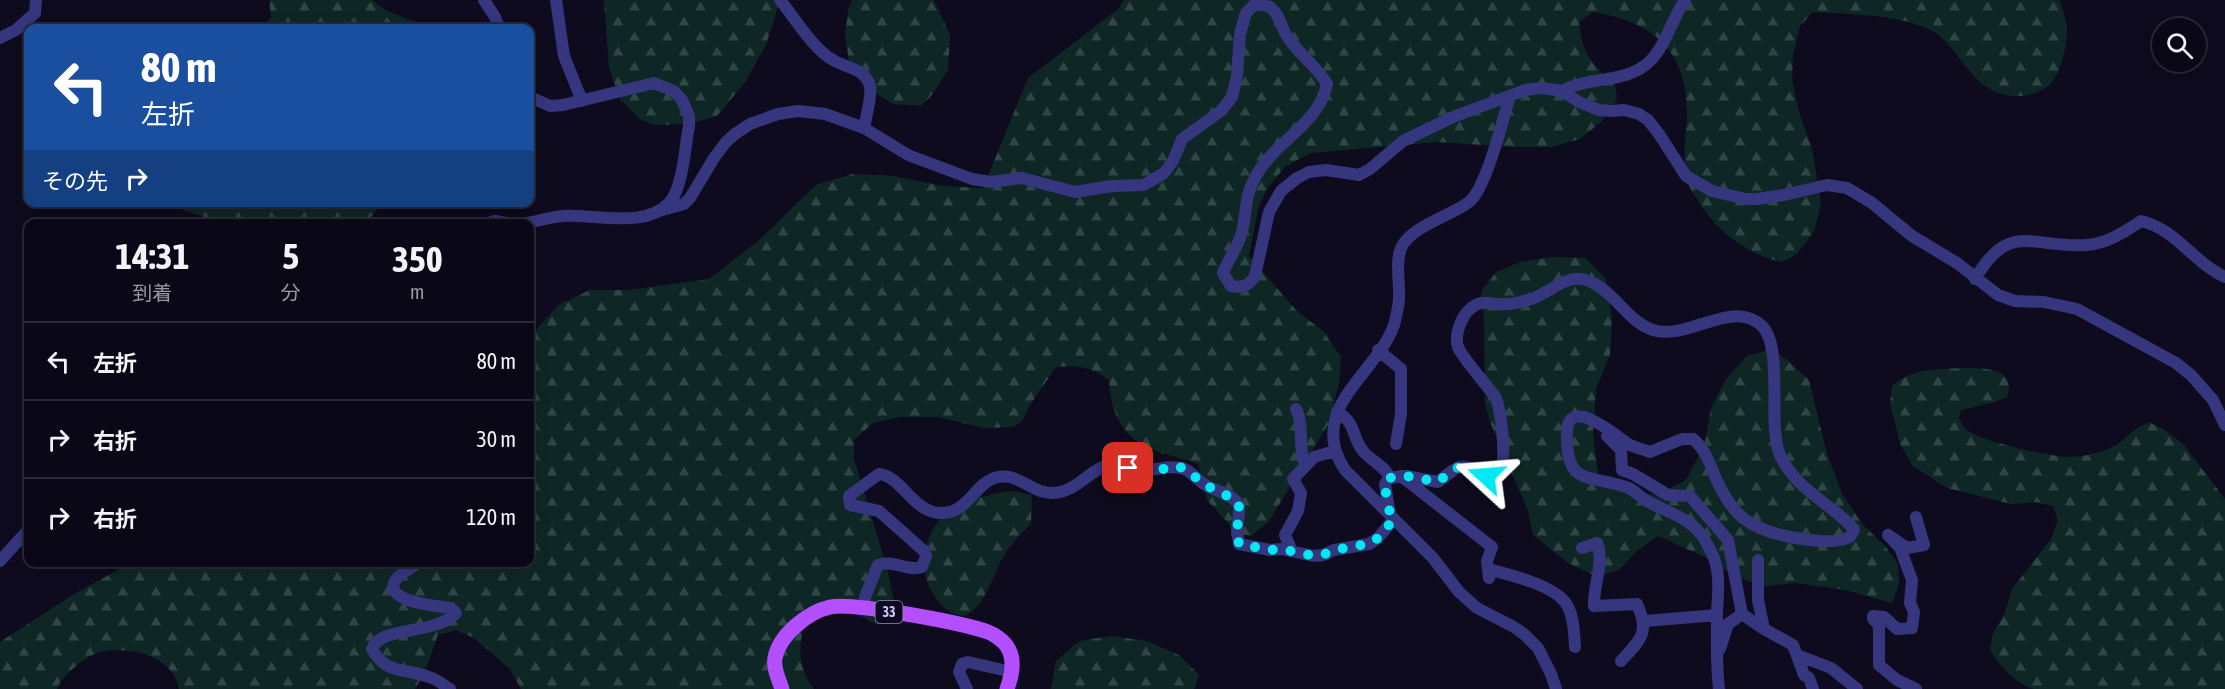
<!DOCTYPE html>
<html lang="ja">
<head>
<meta charset="utf-8">
<style>
  body { margin:0; font-family:"Asap Condensed","Noto Sans JP",sans-serif; background:#181623; color:#f1f3f6; height:100vh; display:flex; flex-direction:column; font-size:22px; white-space:nowrap }
  * { box-sizing:border-box; margin:0 }
  p { font-size:20px; color:#999aa1 }
  .icon { flex:none; width:33px; height:33px; fill:none; stroke:currentColor; stroke-width:2; stroke-linecap:round; stroke-linejoin:round }
  .map { position:relative; flex:1; overflow:hidden }
  .panel { position:absolute; left:24px; top:219px; width:510px; height:348px; display:flex; flex-direction:column; background:#0a0816; border-radius:12px; box-shadow:0 3px 15px #0003,0 0 0 2px #2a2935 }
  .panel>* { flex:none }
  .hud { position:absolute; left:24px; top:24px; width:510px; height:183px; border-radius:12px; box-shadow:0 3px 15px #0003,0 0 0 2px #2a2935; background:#1a4fa0; color:#fff; overflow:hidden }
  .controls { position:absolute; left:2152px; top:18px; display:grid; gap:12px }
  .controls a { display:grid; place-items:center; width:54px; height:54px; border-radius:50%; background:#0a0816; box-shadow:0 3px 15px #0003,0 0 0 2px #2a2935; font-size:30px }
  .pin { position:absolute; display:grid; place-items:center; width:51px; height:51px; color:#fff; margin:-26px; border-radius:12px; box-shadow:0 3px 9px #0006 }
  .me { position:absolute; width:66px; margin:-33px; rotate:289deg; stroke-linejoin:round; filter:drop-shadow(0 0 4px #0008) }
  .turn { display:flex; align-items:center; gap:21px; height:126px; padding:0 18px; font-size:27px }
  .turn .icon { width:78px; height:78px; stroke-width:2.5 }
  .turn b { display:block; font-size:42px; line-height:51px }
  .then { display:flex; align-items:center; height:57px; padding:0 18px; background:#0003; gap:12px; font-size:22px }
  .eta { display:flex; justify-content:space-evenly; align-items:center; height:102px; text-align:center }
  .eta b { font-size:36px; font-weight:700; line-height:42px }
  ul { padding:0; list-style:none }
  li { display:flex; align-items:center; gap:18px; height:78px; padding:0 18px; border-top:2px solid #2a2935 }
  li div { flex:1 }
  li b { display:block; font-size:22px }
  li em { font-style:normal }
  .map>svg:first-child { display:block }
</style>
</head>
<body>
<div class="map">
<svg width="2225" height="689" viewBox="0 0 2225 689">
  <defs>
    <pattern id="forest-firs" width="22" height="20" patternUnits="userSpaceOnUse" patternTransform="scale(1.5)"><rect width="22" height="20" fill="#0e2725"/><path d="M5 1l3.5 6h-7zM16 11l3.5 6h-7z" fill="#304546"/></pattern>
  </defs>
  <rect width="100%" height="100%" fill="#0d0b1d"/>
  <path fill="url(#forest-firs)" d="M269 0H372L387 11 431 28H260L271 18Z
    M604 0H780L766 45 746 81 717 116 690 124 655 125 641 120 620 99 609 68Z
    M852 0H934L950 35 948 70 931 96 921 106 893 104 864 86 850 68 845 35 848 10Z
    M1124 0H2060C2063 11 2068 25 2067 36 2066 48 2060 74 2051 83 2036 98 2010 100 1992 90 1970 80 1954 44 1934 32 1901 14 1850 14 1813 12L1800 26 1793 55 1792 80 1799 112 1812 149 1821 203 1814 232 1797 254 1782 262C1747 255 1715 230 1697 199 1694 194 1689 188 1688 183 1681 161 1687 132 1687 110 1686 48 1650 21 1593 12L1579 22C1582 53 1592 65 1615 84L1617 100 1601 122 1580 139 1552 147H1514L1436 142 1311 153 1286 166 1269 186 1259 205 1249 256 1296 310 1324 332 1341 357 1339 383 1329 423 1269 521 1251 536 1237 533 1207 500 1198 464C1185 459 1172 456 1158 452 1123 440 1111 415 1109 380 1091 367 1078 365 1056 367L1030 405 1022 421 1013 427 984 428 937 417H899L873 423 854 440V459L887 568 894 602 889 620 876 624 853 612 808 618C797 641 797 668 814 689H521L510 669 474 638 456 630 438 635 424 674 415 689H179C173 656 132 647 103 651 88 654 62 675 57 689H0V642L71 596 130 563 530 562V336L560 304 590 290H628L709 279 758 241 816 185 852 174 893 176 944 186 983 188 1028 78 1118 9Z
    M173 203H382L366 224 222 223 183 210Z
    M1552 257 1585 258 1606 279 1612 318 1610 355 1596 389 1593 434 1598 474 1616 490 1657 495 1686 480 1704 446 1711 408 1726 379 1747 356 1769 350 1786 359 1809 380 1827 454 1842 494 1863 525 1885 546 1898 564 1899 584 1892 603 1845 590 1796 583 1766 586 1735 577 1707 558 1658 536 1637 551 1620 569 1598 577 1568 563 1533 535 1528 511 1490 422 1485 403 1484 319 1481 292 1496 272 1521 262Z
    M1962 368C1983 368 2017 367 2007 397L1994 402 1961 410 1959 418C1962 424 1964 429 1970 432 1981 441 2052 457 2067 457 2081 457 2095 454 2108 449 2124 443 2132 428 2149 422L2163 429 2183 444 2225 499V689H2033C2013 682 2001 667 1990 650L1993 633 2004 615 2012 589 2051 539 2058 520 2053 506 2036 502 2011 504 1947 488 1913 466 1900 444 1890 403 1892 386C1916 367 1933 370 1962 368Z
    M1014 491 1032 495 1031 524C1020 534 1011 544 1003 557 992 577 986 606 964 616 959 615 951 614 947 610 917 586 917 541 944 515 960 500 994 493 1014 491Z
    M1111 636 1147 641 1179 655 1199 675 1194 689H1051L1056 661 1079 641Z"/>
  <g fill="none" stroke-linecap="round" stroke-linejoin="round">
    <path stroke="#35367e" stroke-width="12" d="M484 0 495 17 499 28
      M556 0 564 56 582 101
      M780 0C794 17 814 50 833 60 846 68 865 68 870 86 872 95 866 118 864 128
      M0 38 16 30 35 13 36 0
      M1562 91C1589 76 1627 84 1650 61 1666 45 1672 19 1685 0
      M1510 96C1503 119 1486 189 1469 202 1451 216 1411 226 1401 248 1395 263 1400 282 1399 298 1399 306 1396 317 1394 325 1377 374 1305 409 1345 470L1433 558 1459 592 1477 608 1514 627 1525 635 1538 648 1551 674 1556 689
      M659 211 684 204 690 198 714 158 726 142 735 134 750 124 778 114 798 111 825 114 864 128 908 155 972 179 991 182 1022 178 1075 192 1112 186 1144 185 1164 173 1173 161 1182 139 1221 111 1232 97 1237 76 1240 34 1246 13 1255 4C1259 5 1266 5 1270 7 1279 13 1281 27 1287 36 1298 54 1316 65 1327 84 1319 124 1277 140 1257 174 1243 197 1248 212 1241 235 1237 248 1228 260 1223 273L1231 286C1242 288 1249 286 1255 276L1269 212 1281 191 1297 178 1309 172 1326 170 1359 175 1370 169 1403 141 1453 117 1525 90 1541 88 1562 91 1579 102 1599 110 1612 111 1624 110 1639 114 1648 120 1659 134 1686 176 1712 191 1746 199H1757L1784 195 1827 185 1847 188 1872 203 1912 236 1957 263 1998 295 2015 301 2044 302 2077 309 2176 363 2191 375 2213 400 2225 425
      M485 224 495 221 512 224
      M522 224C536 222 549 217 563 216 594 214 647 229 670 202 683 187 685 146 689 126V116L682 100 674 91 654 83 563 105 550 106 530 97
      M1975 279C2010 219 2033 249 2087 245 2108 243 2124 232 2141 221 2176 229 2194 263 2225 277
      M1378 350 1401 369V414L1396 444
      M1296 409C1305 426 1297 446 1305 464
      M1337 412C1357 423 1351 436 1363 451 1371 461 1385 466 1390 478
      M1609 430 1607 436 1621 450 1622 470 1633 474 1668 495 1690 496 1728 540 1742 614
      M1401 476 1492 547 1487 561 1489 578
      M1390 515 1385 484 1389 478 1406 476 1438 482C1468 457 1461 467 1493 478 1495 476 1498 474 1500 471 1507 458 1501 412 1496 398 1488 386 1462 358 1458 347 1455 337 1459 325 1464 316 1468 310 1474 305 1481 303 1487 302 1493 304 1499 304 1509 305 1522 302 1531 299 1550 293 1567 272 1589 281 1614 291 1628 322 1653 330 1688 341 1732 298 1762 326 1784 347 1767 427 1780 455 1798 492 1827 500 1853 528L1854 530 1850 537C1832 544 1814 541 1796 538 1750 530 1732 517 1714 474 1709 461 1704 448 1693 439H1682L1650 452C1643 449 1635 448 1628 444 1617 436 1569 395 1567 431 1565 487 1588 474 1626 487 1635 490 1641 498 1649 502 1670 514 1692 518 1705 540 1708 547 1713 554 1715 561 1720 577 1718 595 1717 611 1717 637 1716 663 1719 689
      M1582 548 1597 543C1605 562 1593 585 1594 606L1637 604C1650 633 1641 639 1621 661
      M1292 551 1285 535 1298 511 1301 493 1293 479 1314 457 1335 451
      M1758 560V600L1764 629
      M0 561 28 530
      M419 562C413 567 405 571 399 576 374 601 437 606 451 608L456 613C434 636 381 625 372 649 386 675 406 668 429 677 437 679 443 685 450 689
      M1488 569C1509 575 1551 584 1565 602 1574 614 1574 633 1575 647
      M864 608 865 597 878 565C893 559 907 572 922 567L926 556 924 551 879 511 850 505 849 496 879 474C901 476 912 510 938 513 967 515 973 486 994 478 1017 470 1031 494 1053 493 1076 492 1088 472 1105 466 1117 462 1130 469 1141 470 1155 471 1168 465 1181 468 1191 470 1198 481 1207 486 1216 491 1234 495 1238 504 1241 511 1237 523 1237 531 1237 536 1239 539 1239 544L1270 550 1281 549 1314 556 1323 555 1334 550 1369 544 1378 538 1394 519
      M1645 621 1717 615
      M1720 649 1728 624 1742 614 1764 629 1793 645 1804 675 1809 678 1813 689
      M1797 655 1831 668 1857 689
      M967 689 959 672 962 664 968 662 1012 672
      M1916 689 1897 680 1879 665V625L1873 619V616L1884 617 1897 629 1912 628 1914 612 1910 603 1912 580 1900 548 1888 535 1907 548 1924 545 1916 517"/>
    <path stroke="#b34fff" stroke-width="15" d="M782 689C779 680 773 668 775 658 779 635 808 612 830 607 853 602 963 623 988 632 994 634 1002 640 1006 645 1016 658 1012 675 1007 689"/>
  </g>
  <g fill="none" stroke-linecap="round" stroke-linejoin="round">
    <path stroke="#00e9f3" stroke-width="10" stroke-dasharray="0 18" d="M1128 468 1158 471 1171 466 1184 468 1205 485 1236 500 1239 506 1237 534 1239 544 1270 550 1281 549 1314 556 1323 555 1334 550 1368 544 1378 538 1394 519C1387 511 1386 494 1385 483L1389 478 1406 476 1438 482C1459 465 1461 461 1486 476"/>
  </g>
  <g text-anchor="middle" stroke-width="6" stroke-linejoin="round" paint-order="stroke">
    <rect fill="#0d0b1d" stroke="#928fbb" stroke-width="1.5" x="875.5" y="601" width="27" height="22" rx="4.5"/>
    <g font-size="14" font-weight="bold" fill="#cbc8ff">
      <text x="889" y="617">33</text>
    </g>
  </g>
</svg>
<div class="controls">
<a><svg class="icon" aria-label="search" viewBox="0 0 24 24"><circle cx="10" cy="10" r="6"/><path d="M15 15l6 6"/></svg></a>
</div>
<div class="pin" style="left:1128px;top:468px;background:#d93025"><svg class="icon" aria-label="arrive" viewBox="0 0 24 24"><path d="M6 21V4h12l-3 4 3 4H6"/></svg></div>
<svg class="me" style="left:1486px;top:476px" viewBox="-20 -20 40 40"><path d="M0-17L14 15 0 8-14 15z" fill="#00e9f3" stroke="#fff" stroke-width="4"/></svg>
<div class="hud">
<div class="turn"><svg class="icon" aria-label="left" viewBox="0 0 24 24"><path d="M17 20v-9H6M10 6l-5 5 5 5"/></svg><div><b>80 m</b>左折</div></div>
<div class="then">その先<svg class="icon" aria-label="right" viewBox="0 0 24 24"><path d="M7 20v-9h11M14 6l5 5-5 5"/></svg></div>
</div>
<section class="panel">
<div class="eta">
<div><b>14:31</b><p>到着</p></div>
<div><b>5</b><p>分</p></div>
<div><b>350</b><p>m</p></div>
</div>
<ul>
<li><svg class="icon" aria-label="left" viewBox="0 0 24 24"><path d="M17 20v-9H6M10 6l-5 5 5 5"/></svg><div><b>左折</b></div><em>80 m</em></li>
<li><svg class="icon" aria-label="right" viewBox="0 0 24 24"><path d="M7 20v-9h11M14 6l5 5-5 5"/></svg><div><b>右折</b></div><em>30 m</em></li>
<li><svg class="icon" aria-label="right" viewBox="0 0 24 24"><path d="M7 20v-9h11M14 6l5 5-5 5"/></svg><div><b>右折</b></div><em>120 m</em></li>
</ul>
</section>
</div>
</body>
</html>
